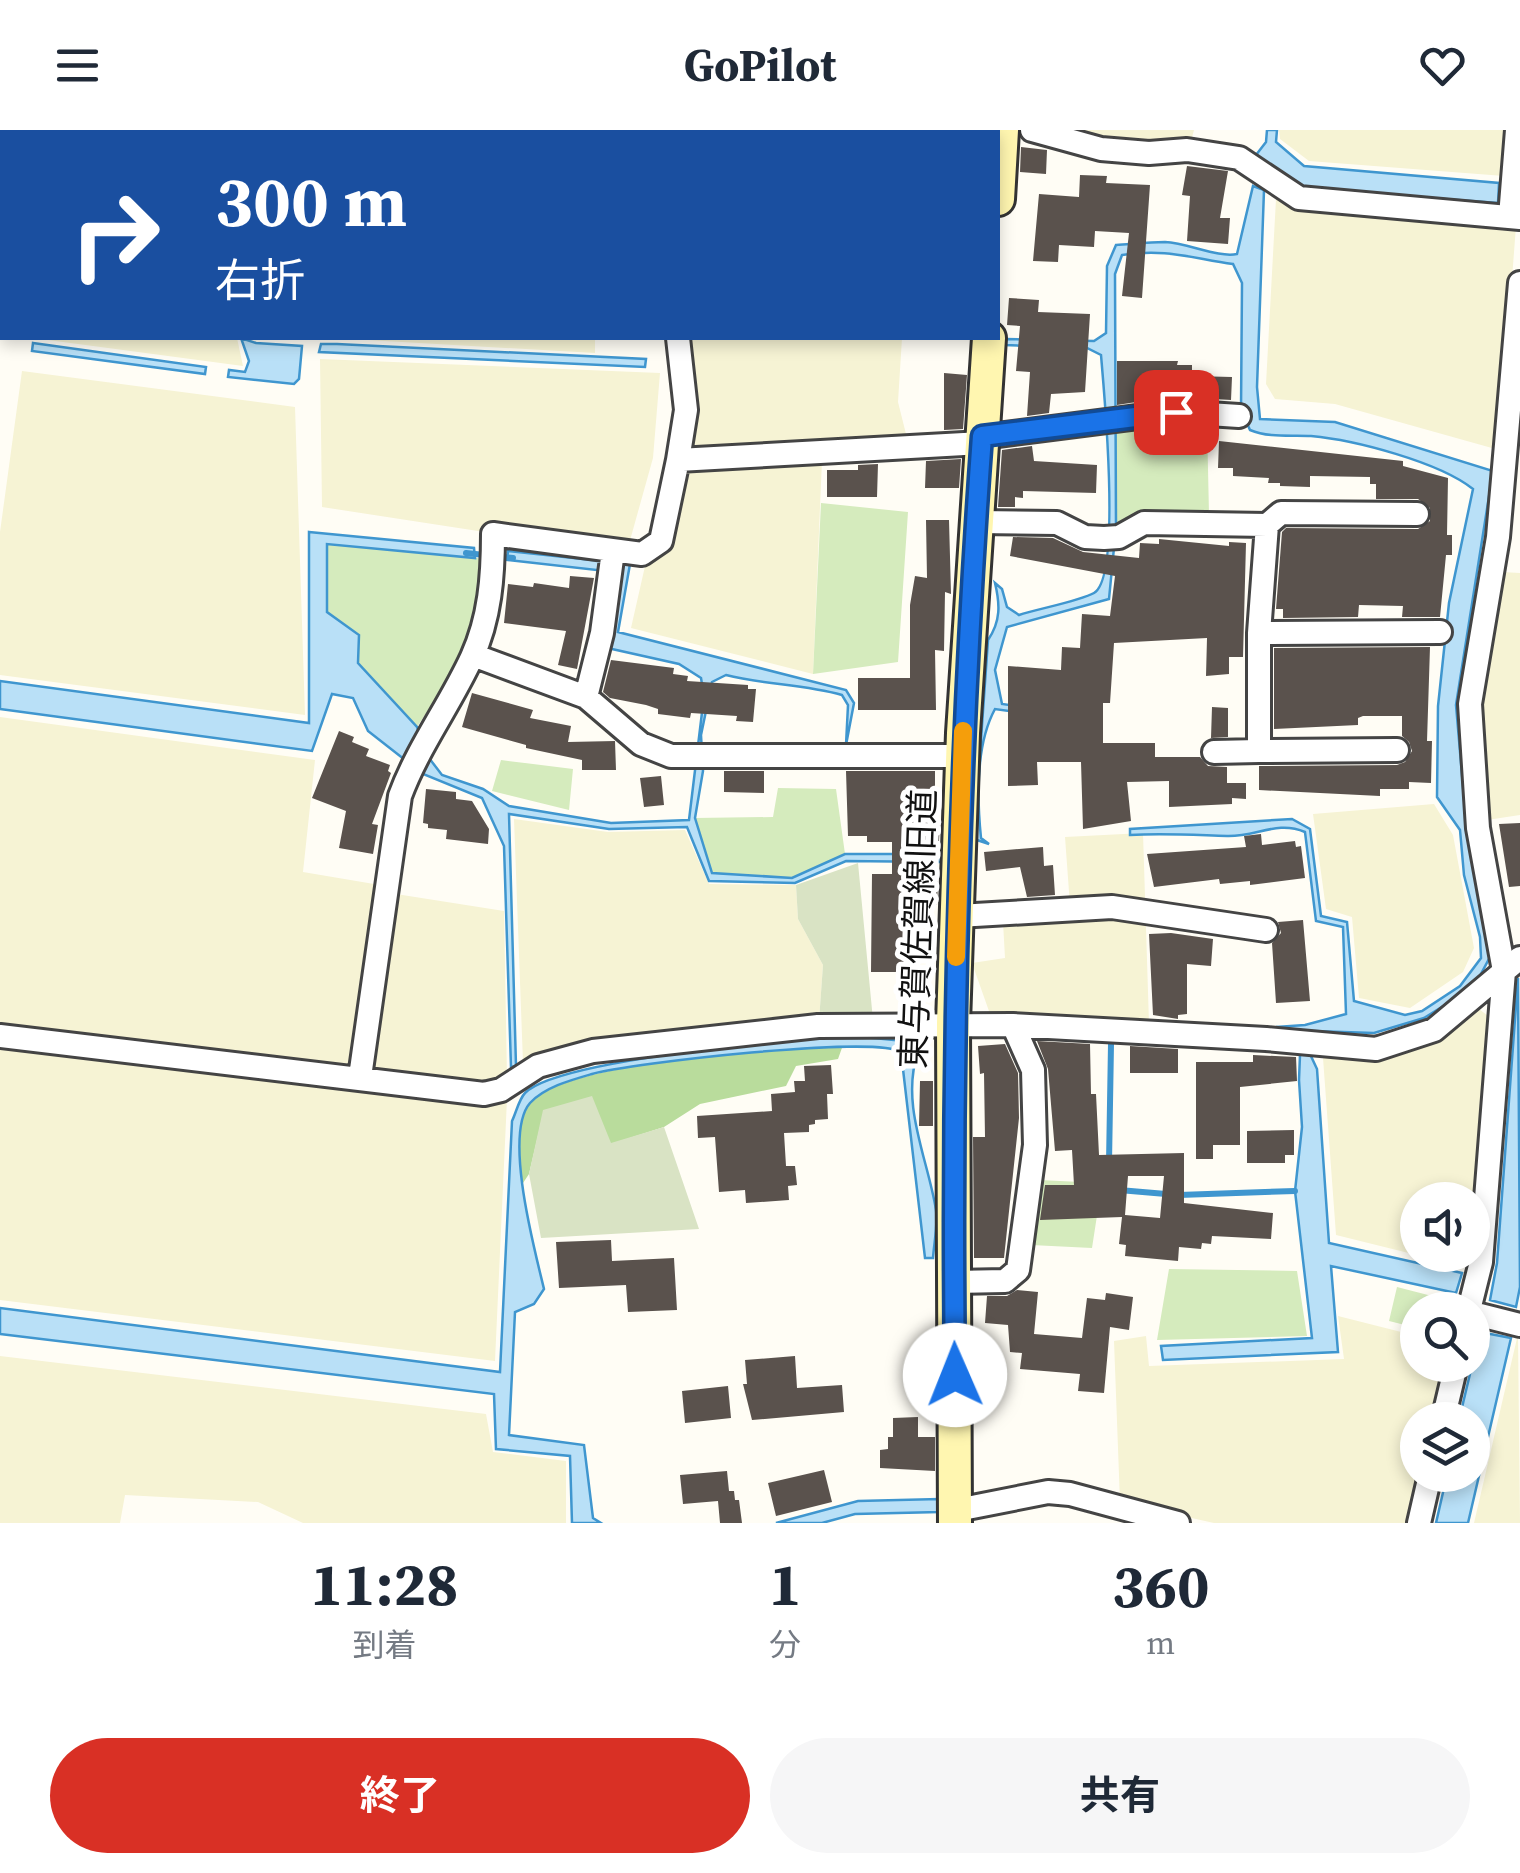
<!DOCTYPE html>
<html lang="ja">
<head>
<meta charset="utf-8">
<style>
  body { margin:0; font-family:"Source Serif 4","Noto Sans JP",serif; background:#f6f6f7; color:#1f2937; height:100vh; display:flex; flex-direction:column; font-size:38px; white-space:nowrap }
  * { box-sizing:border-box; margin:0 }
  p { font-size:32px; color:#747a83 }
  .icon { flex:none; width:55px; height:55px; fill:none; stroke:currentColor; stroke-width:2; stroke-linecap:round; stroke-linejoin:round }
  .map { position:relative; height:1393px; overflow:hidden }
  .drawer { display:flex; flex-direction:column; background:#fff; flex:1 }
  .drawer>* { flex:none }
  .guide { position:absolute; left:0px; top:0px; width:1000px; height:210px; box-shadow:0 5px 15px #0003; background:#1a4fa0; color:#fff; overflow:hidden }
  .fabs { position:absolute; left:1400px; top:1052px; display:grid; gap:20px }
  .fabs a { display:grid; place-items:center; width:90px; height:90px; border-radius:50%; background:#fff; box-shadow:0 5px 15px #0003; font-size:50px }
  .pin { position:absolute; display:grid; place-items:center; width:85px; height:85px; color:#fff; margin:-42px; border-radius:20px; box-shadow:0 5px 15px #0006 }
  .me { position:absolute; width:110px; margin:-55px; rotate:359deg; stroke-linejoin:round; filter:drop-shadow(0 0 8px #0008) }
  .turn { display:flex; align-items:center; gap:35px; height:210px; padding:0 50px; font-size:45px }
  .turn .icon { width:130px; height:130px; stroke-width:2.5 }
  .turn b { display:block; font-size:70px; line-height:85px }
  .eta { display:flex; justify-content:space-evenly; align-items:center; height:170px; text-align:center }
  .eta b { font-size:60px; font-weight:700; line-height:70px }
  .cta { display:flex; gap:20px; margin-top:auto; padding:20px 50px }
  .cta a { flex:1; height:115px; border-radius:60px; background:#d93025; color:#fff; font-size:40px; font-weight:700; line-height:115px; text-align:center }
  .cta a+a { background:#f6f6f7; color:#1f2937 }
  header { display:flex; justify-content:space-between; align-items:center; height:130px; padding:0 50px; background:#fff; font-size:45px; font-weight:700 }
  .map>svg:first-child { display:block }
</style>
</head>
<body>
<header><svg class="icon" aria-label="menu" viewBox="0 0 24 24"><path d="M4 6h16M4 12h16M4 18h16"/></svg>GoPilot<svg class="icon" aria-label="heart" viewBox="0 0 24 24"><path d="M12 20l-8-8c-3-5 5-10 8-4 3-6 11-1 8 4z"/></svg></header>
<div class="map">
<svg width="1520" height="1393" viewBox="0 0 1520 1393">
  <rect width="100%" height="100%" fill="#fffdf5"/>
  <path fill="#f6f3d4" d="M1084 0H1194L1191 11 1148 16 1083 5Z
    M1279 0H1508L1504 46 1309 31 1280 9Z
    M1276 69 1292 78 1516 96 1499 320 1335 274 1275 269 1266 254Z
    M33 208H237L243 236Z
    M333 208H595V223Z
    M677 208H902L898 272 907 308 673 319Z
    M320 229 660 243 653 328 629 414 491 403 322 377Z
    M22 241 295 277 305 585 0 545V402Z
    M822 330 813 544 631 498 667 339Z
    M1502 442 1520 443V685L1487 690 1480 569Z
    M0 587 315 630 303 742 374 754 353 940 0 895Z
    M1434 674 1453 705 1474 818 1463 842 1410 878 1359 868 1352 787 1326 779 1313 684Z
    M514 689 608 702 685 700 709 754 796 755 798 789 823 835 819 891 523 933Z
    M1143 703 1149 893 990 884 972 833 1005 828 1003 792 1071 789 1065 707Z
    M396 764 504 781 507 948 483 959 373 941Z
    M1479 879 1492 889 1473 1096 1472 1070H1418V1125H1470L1469 1138 1336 1105 1323 928 1391 925 1440 910Z
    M0 917 507 969 495 1231 0 1170Z
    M1338 1186 1417 1206 1418 1235H1446L1433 1290H1418L1420 1345 1408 1393H1214L1120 1372 1114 1211 1146 1206 1149 1236 1344 1229Z
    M1518 1204 1520 1393H1474Z
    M0 1226 486 1284 493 1322 566 1331V1393H303L258 1372 125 1365 120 1393H0Z"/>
  <path fill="#d5ebbd" d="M1207 293 1209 384 1114 397 1109 297Z
    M821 373 908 382 898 532 813 544Z
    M327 413 487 429 468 519 417 597 358 533V505L327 482Z
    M501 630 573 639 569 680 492 661Z
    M778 658 836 659 845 724 792 748 712 743 695 688 773 687Z
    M1039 1050 1102 1053 1092 1118 1031 1115Z
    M1169 1139 1297 1141 1307 1206 1157 1210Z
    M1397 1157 1459 1173 1457 1180H1418L1417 1198 1389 1191Z"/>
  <path fill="#b9dc9c" d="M843 915 838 929 796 936 786 956 700 974 664 997 611 1014 544 980 529 1044 521 1056C521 1032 513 993 530 973 568 930 781 921 843 915Z"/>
  <path fill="#d9e3c4" d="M858 733 873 890 819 891 823 835 798 789 796 755Z
    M592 966 611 1013 664 997 699 1099 541 1108 529 1044 543 980Z"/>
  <path fill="#b9e0f7" stroke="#3f96cf" stroke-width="2.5" d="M1267 0H1277L1276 12 1304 36 1499 53 1498 73 1298 58 1256 25 1266 12Z
    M1253 56 1264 60 1257 257 1260 289 1335 292 1493 341 1456 575 1465 680 1491 825 1474 857 1424 888 1374 903 1313 901 1310 924 1317 939 1329 1113 1462 1143 1456 1163 1331 1136 1338 1222 1163 1230 1161 1216 1312 1208 1295 1061 1302 997 1299 950 1301 900 1276 897 1305 895 1346 884 1343 797 1316 791 1305 702C1277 690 1256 707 1227 706 1194 705 1163 703 1130 705V699L1292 689 1310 699 1321 786 1347 792 1354 871 1405 885 1422 881 1460 856 1481 828 1480 807 1464 745 1460 700 1437 667 1438 576 1449 473 1473 359C1439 332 1355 310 1311 306 1290 305 1269 308 1250 300L1241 280 1242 153 1233 134C1191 128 1165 118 1122 125L1115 144 1116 397 1109 469 1007 497 995 540 1002 574 1036 579 1030 584 995 579C976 614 977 669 981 708L989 714 974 709 988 510C1001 491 1000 474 995 453L1002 459 1007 477 1019 485C1037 479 1080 471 1094 463 1122 447 1104 261 1101 225L1087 218 1005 215 1006 209 1094 211 1106 203 1107 136 1116 115C1132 114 1149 112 1165 112 1188 113 1218 128 1237 124Z
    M241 208 256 213 302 216 299 249 294 254 228 247 229 240 245 242 249 231Z
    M33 213 206 237 205 244 32 221Z
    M321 214H337L646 229 645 237 319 222Z
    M309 402 474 418 475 428 327 414V482L359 505 358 533 417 597 429 628 442 645 483 659 509 676 611 693 689 690 704 566 701 548 679 534 603 517 615 442 507 430 508 421 630 434 618 502 846 560 854 573 846 615 848 575 842 565C803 554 765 555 726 545L712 552 701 605 703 641 695 688 712 743 792 748 845 724H942L941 732 846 731 795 753 709 751 687 697 609 699 509 684 516 936 511 937 504 716 482 668 423 644 368 601 353 568 332 564 312 621 0 579V551L309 593Z
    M1518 848 1520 1157 1516 1177 1490 1170 1497 1133Z
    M843 905 904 911 918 922C900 974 928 1029 936 1080 938 1095 934 1113 933 1128H925L901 922C875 905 631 933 592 944 571 950 545 957 530 973 503 1004 535 1121 544 1159L534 1174 515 1182 509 1305 584 1315 593 1388 601 1393H572L570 1326 496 1319 494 1264 0 1204V1178L500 1242 512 991C516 983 519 969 525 963 557 930 788 910 843 905Z
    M1480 1202 1511 1208 1468 1393H1436L1447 1345H1472V1290H1459Z
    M939 1369V1382L855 1384 822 1393H776L858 1371Z"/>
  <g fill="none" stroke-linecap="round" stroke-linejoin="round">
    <path stroke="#3f96cf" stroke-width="6" d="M466 423 513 428
      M1109 1033 1111 914
      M1119 1060 1166 1064
      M1179 1065 1295 1061"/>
  </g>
  <path fill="#5a524d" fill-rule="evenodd" d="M1021 17 1047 20 1046 44 1020 42Z
    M1187 36 1228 41 1220 88H1230L1228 114 1187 111 1190 66 1182 65Z
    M1080 45 1107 46 1106 53 1150 55 1142 168 1122 166 1129 103 1095 101 1094 117 1059 115 1058 132 1033 131 1039 64 1079 67Z
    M1009 168 1039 170 1038 182 1090 184 1085 262 1051 264 1049 283 1027 286 1030 242 1016 241 1020 196 1007 195Z
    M1117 231H1178L1177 235H1192V246L1232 247 1231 270 1136 264V272L1117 275Z
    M944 243 967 245 963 299 944 300Z
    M1219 311 1403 331V336L1448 348 1447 405H1452V425H1446L1440 487H1402L1403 476 1359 475 1358 487 1283 488V479H1276L1282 402 1286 398 1418 399 1430 391V378L1418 369H1376V354H1370V347L1310 346V357L1280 356V353H1268L1269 348 1233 346V338H1218Z
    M1032 316 1034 331 1097 335 1096 363 1023 361V368L1015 367V377H998L1002 320Z
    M961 329 959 358H925L926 331Z
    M878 334 877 367H827V340H858V335Z
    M926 390H949L951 464 945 462 944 521 935 520 936 580H858V548H910V475L915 446 927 448Z
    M1013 407 1053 408 1083 422 1139 428 1140 413 1159 414V409L1229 416V412L1246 413 1243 527H1229V544L1206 546 1207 508 1114 513 1110 573H1103V613H1155V627H1200L1208 636 1227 637V653H1246V669L1232 668V674L1169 677V651L1127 652 1131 691 1083 699 1081 632H1037L1038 655 1008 656V536L1061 540 1062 517 1080 518 1082 484 1110 486 1115 446 1010 426Z
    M570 446 594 448 577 539 558 535 566 501 504 493 508 454 533 457 534 453 569 458Z
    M1430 517 1427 611H1432L1431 653 1409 652V659H1380V666L1259 660V636L1397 635 1405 632 1412 621 1409 612 1402 606V586H1363L1358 588V595L1274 599V518Z
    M611 530 674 538 673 544 688 546 687 551 748 555V559H756L753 592 736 591 737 586 691 583 690 588 658 584V579L646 575 610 568 603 562Z
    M472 563 533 580 530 588 571 596 568 612 615 611 616 640H582V630L526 618V615L462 597Z
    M1212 577 1228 578V607L1211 608Z
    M339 601 354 607 352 612 369 619 366 626 390 635 388 641 391 643 372 694 378 695 373 724 339 718 346 681 312 668Z
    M724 641H764V663L724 662Z
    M846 641H935V693H940L939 711H926V751H938L937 775 914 774 910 842H871L872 744H892V712H867V706H848Z
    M661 646 664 675 644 677 640 648Z
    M426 659 456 662V669L472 671 489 699 488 714 446 709 447 700 428 698V694L423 693Z
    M1520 693V756L1509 757 1499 694Z
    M1261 704 1262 715 1295 711 1296 717 1301 716 1305 748 1250 755V751L1220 754 1219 749 1154 757 1147 724 1246 717 1244 706Z
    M1043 717 1044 736 1053 735 1055 765 1027 767 1020 737 986 741 984 722Z
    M1303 790 1310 871 1276 873 1272 813 1281 803 1278 792Z
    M1171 803 1213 809 1211 836 1187 834V884L1178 885V889L1153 885 1149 804Z
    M1037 911 1090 914 1091 964H1096L1099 1025 1184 1023V1073L1273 1083 1271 1109 1212 1106 1211 1114 1202 1113 1201 1119 1179 1117 1178 1131 1125 1126 1126 1115 1119 1114 1122 1087 1040 1090 1045 1055H1074L1072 1020 1055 1021 1048 939ZM1128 1046H1164L1160 1088 1125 1085Z
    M1005 914 1018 943 1019 988 1004 1128H974L973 1007H985L984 943 980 944 978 916Z
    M1130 916 1178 919V943H1130Z
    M1253 925 1296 927 1297 951 1240 957V1015H1213V1029H1196V932H1253Z
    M831 935 833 964H827L828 989 815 990V994L809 995V1002L784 1003 786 1036H795L797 1055 788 1056 789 1070 746 1073 745 1060 719 1062 715 1007 698 1008 697 986 772 981 771 964 795 962 794 951H805L804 936Z
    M920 951H933V996H919Z
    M1294 1000V1025H1285V1033H1247V1001Z
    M611 1110 612 1131 674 1128 677 1180 628 1182 626 1155 559 1158 556 1112Z
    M1017 1160 1038 1162 1034 1204 1082 1208 1087 1168 1105 1170 1106 1163 1133 1167 1129 1200 1110 1197 1104 1263 1078 1261 1080 1244 1020 1239 1022 1223 1010 1222 1008 1195 985 1193 987 1166H1007Z
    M795 1226 797 1258 842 1255 844 1282 752 1290 743 1254H747L745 1230Z
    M728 1256 731 1288 685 1293 682 1261Z
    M918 1287V1307H935V1341L880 1338V1320L888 1319V1307H893V1288Z
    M824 1340 832 1372 776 1386 768 1353Z
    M727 1341 729 1361H734L735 1370H739L742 1393H720L718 1371 683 1374 680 1345Z"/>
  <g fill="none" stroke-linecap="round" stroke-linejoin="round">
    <g stroke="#444" stroke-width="28">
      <path id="street" d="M663 0V2
        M1032 0 1101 19 1149 23 1187 20 1239 28 1299 68 1520 88
        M1510 87 1517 0
        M982 307 1177 282 1239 286
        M678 330 686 280 678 208
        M977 392 1057 393 1085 407 1104 408 1119 407 1144 393 1267 395 1281 383 1417 384
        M1267 395 1259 503V621L1397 620
        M1259 503 1440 502
        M473 525 586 567 641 614 671 626H963
        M586 567 602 503 613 421
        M1214 622 1259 621
        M958 786 1112 777 1266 800
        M0 906 484 964 501 960 538 936 593 921 818 896 1013 895 1266 909 1376 919 1434 900 1520 828
        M360 947 400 666C418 617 450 575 472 527 490 488 493 446 493 404L642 424 661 411 678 330 982 313
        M954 1152 1005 1151 1018 1140 1035 1015 1033 940 1013 895
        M1469 1180 1481 1132 1504 841 1478 698 1470 574 1498 407 1520 153
        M1472 1183 1520 1195
        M1443 1290 1456 1235
        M957 1380 1048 1362 1070 1364 1178 1393
        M1419 1393 1430 1345"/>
    </g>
    <g stroke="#333" stroke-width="38">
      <path id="secondary" d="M23 2 24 0
        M998 69 1002 0
        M0 191 2 171
        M955 1393 953 893 963 603 989 208"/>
    </g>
    <use href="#street" stroke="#fff" stroke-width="22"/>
    <use href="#secondary" stroke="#fff6b0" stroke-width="32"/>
  </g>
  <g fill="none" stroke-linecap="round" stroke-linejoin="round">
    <g stroke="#114b97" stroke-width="25">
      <path id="route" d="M955 1245C951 932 959 619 982 306L1176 282"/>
    </g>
    <use href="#route" stroke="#1a73e8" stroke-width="18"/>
    <path stroke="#f59e0b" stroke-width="18" d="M956 827 963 601"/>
  </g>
  <g text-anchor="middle" stroke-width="10" stroke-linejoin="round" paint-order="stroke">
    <g font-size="35" fill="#111" stroke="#fff">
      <text transform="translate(918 799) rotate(-88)" y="12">東与賀佐賀線旧道</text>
    </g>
  </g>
</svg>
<div class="fabs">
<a><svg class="icon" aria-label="sound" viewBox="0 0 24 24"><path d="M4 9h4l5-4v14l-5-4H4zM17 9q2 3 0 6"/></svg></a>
<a><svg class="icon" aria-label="search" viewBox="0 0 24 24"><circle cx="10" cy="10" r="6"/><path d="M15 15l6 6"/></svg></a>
<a><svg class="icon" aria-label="layers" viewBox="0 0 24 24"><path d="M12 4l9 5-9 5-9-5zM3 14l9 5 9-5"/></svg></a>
</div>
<div class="pin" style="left:1176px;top:282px;background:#d93025"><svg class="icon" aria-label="arrive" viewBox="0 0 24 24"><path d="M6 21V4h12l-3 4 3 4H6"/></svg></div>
<svg class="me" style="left:955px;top:1245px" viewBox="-20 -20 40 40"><circle r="19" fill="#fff"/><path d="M0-13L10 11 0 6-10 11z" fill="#1a73e8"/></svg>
<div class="guide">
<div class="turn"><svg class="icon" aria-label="right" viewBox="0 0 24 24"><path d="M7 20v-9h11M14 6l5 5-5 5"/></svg><div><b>300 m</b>右折</div></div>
</div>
</div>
<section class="drawer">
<div class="eta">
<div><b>11:28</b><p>到着</p></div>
<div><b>1</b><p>分</p></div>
<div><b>360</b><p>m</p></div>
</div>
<div class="cta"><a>終了</a><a>共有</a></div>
</section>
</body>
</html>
